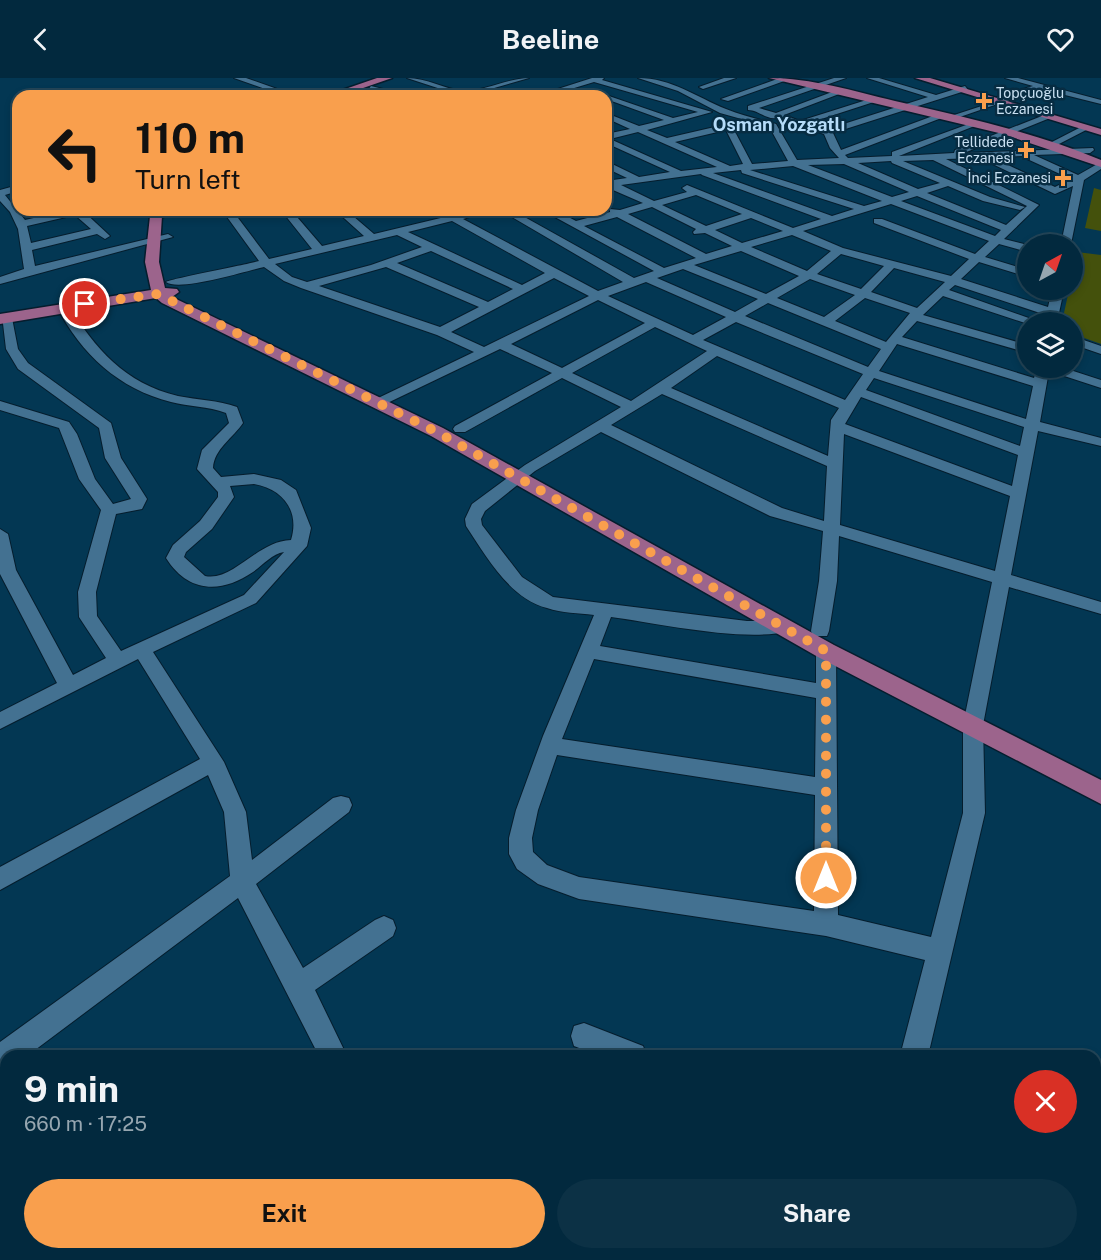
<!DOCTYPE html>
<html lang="en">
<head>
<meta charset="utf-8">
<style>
  body { margin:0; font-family:"Public Sans",sans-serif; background:#0c3145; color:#f1f3f6; height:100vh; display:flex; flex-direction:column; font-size:22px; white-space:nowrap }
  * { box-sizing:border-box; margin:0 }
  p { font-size:20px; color:#96a6b0 }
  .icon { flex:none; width:33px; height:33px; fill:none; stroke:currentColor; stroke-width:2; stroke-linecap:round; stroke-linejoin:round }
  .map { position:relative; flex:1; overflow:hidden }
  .sheet { position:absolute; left:0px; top:972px; width:1101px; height:210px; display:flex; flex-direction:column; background:#02293e; border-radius:18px 18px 0 0; box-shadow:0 3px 9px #0003,0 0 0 2px #234558 }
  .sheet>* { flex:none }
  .guide { position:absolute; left:12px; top:12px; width:600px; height:126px; border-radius:18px; box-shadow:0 3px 9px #0003,0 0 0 2px #234558; background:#f99f4d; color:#111; overflow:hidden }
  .needle { width:39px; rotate:40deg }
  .controls { position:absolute; left:1017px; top:156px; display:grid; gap:12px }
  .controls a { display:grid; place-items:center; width:66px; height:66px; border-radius:50%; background:#02293e; box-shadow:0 3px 9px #0003,0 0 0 2px #234558; font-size:30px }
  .pin { position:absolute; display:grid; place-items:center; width:51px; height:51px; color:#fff; margin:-26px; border:3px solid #fff; border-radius:50%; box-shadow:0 2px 6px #0007 }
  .me { position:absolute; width:66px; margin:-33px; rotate:0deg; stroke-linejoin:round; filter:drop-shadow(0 0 4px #0008) }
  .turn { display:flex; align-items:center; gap:21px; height:126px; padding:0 24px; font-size:27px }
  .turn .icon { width:78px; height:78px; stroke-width:2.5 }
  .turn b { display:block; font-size:42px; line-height:51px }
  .round { display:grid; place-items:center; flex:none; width:63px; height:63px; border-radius:32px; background:#0c3145 }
  .overview { display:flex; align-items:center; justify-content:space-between; height:102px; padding:0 24px }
  h1 { font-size:36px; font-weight:700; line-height:45px }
  .cta { display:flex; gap:12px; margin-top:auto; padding:12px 24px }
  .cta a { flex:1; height:69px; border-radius:36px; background:#f99f4d; color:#111; font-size:24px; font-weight:700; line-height:69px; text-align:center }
  .cta a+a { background:#0c3145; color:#f1f3f6 }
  header { display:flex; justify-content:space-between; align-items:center; height:78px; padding:0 24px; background:#02293e; font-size:27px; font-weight:700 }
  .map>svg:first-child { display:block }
</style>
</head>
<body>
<header><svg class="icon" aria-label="back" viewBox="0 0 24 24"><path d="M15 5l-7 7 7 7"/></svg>Beeline<svg class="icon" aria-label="heart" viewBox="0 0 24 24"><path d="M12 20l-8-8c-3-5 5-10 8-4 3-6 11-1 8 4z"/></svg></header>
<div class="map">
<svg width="1101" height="1182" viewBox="0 0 1101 1182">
  <rect width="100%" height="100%" fill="#033753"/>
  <path fill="#44510c" d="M1094 110 1101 112V153L1085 150Z
    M1077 174 1101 177V266L1073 256 1072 244H1062L1069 212H1072L1073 192Z"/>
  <path fill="#3d547c" stroke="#2b3b57" stroke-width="1.5" d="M405 1176H748L746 1182H398Z"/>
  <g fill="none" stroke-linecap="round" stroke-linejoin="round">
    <g stroke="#051d2d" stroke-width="2">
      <path id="minor" d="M234 0H246L297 18H285Z
        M407 0C427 0 444 11 463 13 480 15 508 0 529 0L466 18H452L456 16Z
        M592 0H604L602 2 712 34 647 52 667 60 745 42 720 35 678 13 638 0C672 0 696 19 726 31 742 38 760 41 776 46L797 82 839 80 830 70 824 56 776 40C767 42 758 32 748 32V28L834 0H846L759 30 776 35 840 11 847 13 784 37 800 43 876 19 883 21 809 45 828 51 928 19 867 0H879L936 17 965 8 968 12 833 55 841 72 941 35 944 39 845 77 848 80 892 78V74L977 43V47L899 78 954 75 955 72 1047 36 1050 40 964 75 1093 70 1094 72 1090 75 1034 77 1078 97 1101 84V91L1084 102 1071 166H1061L1073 108 1055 116 980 80 946 81 1039 127 1004 161 1028 167V174L999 166 985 179 1028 192V199L979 184 961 201 1048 229 1052 212H1064L1057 244H1045L1046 237 955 207 949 212 1040 244 1028 246 943 218 923 237 1028 267V275L917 243 902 259 1034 300 1037 290H1064L1101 302V310L1049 293 1040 344 1101 360V368L1038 353 1011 497 1101 524V536L1009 509 983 647 985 735 928 978H900L925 882 826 858 579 821 538 806 517 791 509 776V760L516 732 543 658 594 537C578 535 562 535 547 530 509 520 486 478 466 448L465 441 472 426 525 387 621 329 562 300 465 354H455L453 351 455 348 552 295 500 271 379 329 374 328V322L474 274 437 257 301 210 284 203 264 189C246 193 179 214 166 204 170 201 246 187 259 183L222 132H232L269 181 312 171 281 132H291L322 168 364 158 335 132H346L374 156 474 132H492L463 141 598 213 623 204 500 132H512L634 200 654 193 542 132H555L576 143 610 134V131L620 132 643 125 606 109V103L627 100 606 90V83L639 99 670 94 606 65V56L630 51 606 40V35L639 48 664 42 606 21V17L673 40 698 34 594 4 548 18H536ZM754 45 770 50 788 83 752 86 733 50ZM726 52 743 86 730 88 675 64ZM638 54 717 89 681 93 610 61ZM1024 78 1025 80 1071 101 1055 109 991 79ZM933 82 1027 128 1006 147 927 115 948 108 983 123 1020 132 1025 129 990 119 903 83ZM891 83 892 85 940 105 918 111 858 85ZM844 86 909 114 892 119 808 87ZM793 88 882 123 864 128 750 92ZM741 92 742 95 854 131 832 138 713 95ZM701 96 702 97 821 141 793 150 687 107 682 110 687 114 654 123 621 107ZM696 117 742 136 706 148 662 127ZM917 118 1001 152 995 158 901 123ZM891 126 989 163 975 176 882 141H874V145L969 181 951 198 843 170 803 153ZM652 129 696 151 693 154 694 156 705 155 732 168 706 176 628 136ZM617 139 696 180 664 190 584 148ZM751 140 783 153 742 165 715 152ZM452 143 545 195 522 207 408 154ZM397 157 422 169 371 187 307 204 292 199 275 186ZM792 157 831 173 807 193 751 169ZM431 173 513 211 488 224 397 185ZM741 173 799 198 766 216 694 187ZM841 176 884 188 861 211 817 196ZM386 189 479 229 440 249 319 208ZM894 190 945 204 917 230 871 214ZM683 191 758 221 735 234 657 200ZM554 200 589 218 484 269 451 254ZM810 201 855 217 824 239 777 220ZM646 204 726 239 693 257 608 218ZM865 220 910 235 886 264 835 243ZM598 222 645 245 562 290 511 266ZM768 225 881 271 868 289 745 238ZM736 244 863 296 845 322 703 262ZM655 249 707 273 631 323 572 295ZM897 266 1033 308 1026 341 879 293ZM717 278 839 330 831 342 828 378 671 310ZM874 300 1024 349 1020 368 866 312ZM662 316 827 388 824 443 782 430 611 347ZM861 319 1018 377 1012 408 845 346ZM601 354 770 438 823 453 819 503 811 553 813 558H827L829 553 837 503 839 458 992 504 963 647V735L931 859 838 837 836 573 833 568H819L816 573V605L600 568 611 539C656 545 747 565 788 553L790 548 788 543H747L553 519 522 499 482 447 481 441 485 433 535 393ZM844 356 1010 418 995 493 840 447ZM594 581 816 620 815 699 562 661ZM557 677 815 717 814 833 579 799 547 787 533 774 532 760 538 732Z
        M724 0H736L703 11 699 9Z
        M780 0 787 2 728 23 721 21Z
        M1005 0H1018L1101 22V26L1041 11 951 42V38L997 23V19L1033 8Z
        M371 8 403 16 404 18H391L368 12Z
        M1083 48 1090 50 1057 67 1050 65Z
        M18 107V113L5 117 25 142 68 132H82L110 158 105 161 97 156 32 172 35 188 168 156 173 159 0 206V199L24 191 18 151 10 134 0 123V112ZM75 137 91 151 31 165 27 148Z
        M173 132H196L156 141 151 138Z
        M63 225 67 226C96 271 124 305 178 318 198 322 218 322 237 329L243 345C233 360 214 371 213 390L221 399 254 396 281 402 296 412 311 450 307 468 256 525 153 574 224 684 246 734 252 782 333 720 341 718 349 720 352 727 349 734 256 806 303 890 375 842 384 838 393 842 396 850 393 858 315 912 347 978H319L238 820 27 978H6V992L0 995V964L230 798 224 734 208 697 0 812V789L200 681 138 581 0 651V634L57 605 0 496V451L8 456 16 492 73 597 106 580 79 539 78 514 101 432 79 401 59 350 0 332V323L69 344 77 356 95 401 113 426 131 421 105 380 99 350 18 291 6 271 2 237H10L12 240 18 271 28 285 111 345 121 380 147 421 142 431 116 436 96 514 97 538 121 573 244 517 284 474C272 476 263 487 253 494 221 516 188 515 166 480L173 467 200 443 218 419V414L197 391 202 372 229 345 226 335C208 328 189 329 171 324 119 311 81 276 57 229ZM254 406C283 411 300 433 291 462 257 463 233 504 205 498L184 479 186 474 212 451 234 419 230 408Z
        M1072 258 1101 268V276L1072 266Z
        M584 945 643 968 647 978H600L574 968 571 958 574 948Z
        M373 1176H409L406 1182H370Z
        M751 1176H783L781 1182H749Z"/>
    </g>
    <g stroke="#051d2d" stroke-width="3">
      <path id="major" d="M377 0H392L340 18H325Z
        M769 0C811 0 854 13 895 23 964 39 1035 54 1101 82V89L1003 56Z
        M915 0H930L1101 51V57Z
        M148 132H160L162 138 159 184 165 210 177 211 179 214 172 219 443 350 834 567 1101 702V726L818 579 431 358 162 225 156 220 0 246V236L151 212 145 184 150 138Z"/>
    </g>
    <use href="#minor" fill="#437191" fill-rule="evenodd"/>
    <use href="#major" fill="#9c648c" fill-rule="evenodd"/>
  </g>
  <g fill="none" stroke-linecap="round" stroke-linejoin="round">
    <path stroke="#f99f4d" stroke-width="10" stroke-dasharray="0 18" d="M85 226 158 216 437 354 826 573V800"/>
  </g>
  <g fill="#f99f4d" stroke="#072c42" stroke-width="2">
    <path d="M981 14h6v6h6v6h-6v6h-6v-6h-6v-6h6z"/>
    <path d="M1023 63h6v6h6v6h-6v6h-6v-6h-6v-6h6z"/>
    <path d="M1060 91h6v6h6v6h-6v6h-6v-6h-6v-6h6z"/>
  </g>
  <g text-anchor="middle" stroke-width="5" stroke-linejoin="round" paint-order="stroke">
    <g font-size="14" fill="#c8e0f2" stroke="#072c42" text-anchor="end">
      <text x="996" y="20" text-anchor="start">Topçuoğlu<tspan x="996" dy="16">Eczanesi</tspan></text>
      <text x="1014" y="69">Tellidede<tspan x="1014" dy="16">Eczanesi</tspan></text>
      <text x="1051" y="105">İnci Eczanesi</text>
    </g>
    <g font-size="18" font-weight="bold" fill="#b5dcf9" stroke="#072c42">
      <text x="779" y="53">Osman Yozgatlı</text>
    </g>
  </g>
</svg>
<div class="controls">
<a><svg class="needle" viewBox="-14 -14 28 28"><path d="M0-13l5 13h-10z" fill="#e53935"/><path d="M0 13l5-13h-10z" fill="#96a6b0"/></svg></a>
<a><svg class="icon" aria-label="layers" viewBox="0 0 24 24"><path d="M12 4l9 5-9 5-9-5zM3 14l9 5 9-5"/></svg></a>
</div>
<div class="pin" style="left:85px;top:226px;background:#d93025"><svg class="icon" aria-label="arrive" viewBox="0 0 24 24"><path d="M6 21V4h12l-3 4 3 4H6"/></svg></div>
<svg class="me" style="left:826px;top:800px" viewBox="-20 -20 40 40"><circle r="17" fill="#f99f4d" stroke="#fff" stroke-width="3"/><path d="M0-11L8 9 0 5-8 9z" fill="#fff"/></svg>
<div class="guide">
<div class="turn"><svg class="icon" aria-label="left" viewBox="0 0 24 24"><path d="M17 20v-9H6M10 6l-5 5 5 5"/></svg><div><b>110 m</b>Turn left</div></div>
</div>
<section class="sheet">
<div class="overview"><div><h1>9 min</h1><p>660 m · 17:25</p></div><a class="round" style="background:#d93025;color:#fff"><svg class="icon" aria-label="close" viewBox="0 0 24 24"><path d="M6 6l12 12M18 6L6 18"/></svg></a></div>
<div class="cta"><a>Exit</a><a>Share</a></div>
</section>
</div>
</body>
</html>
